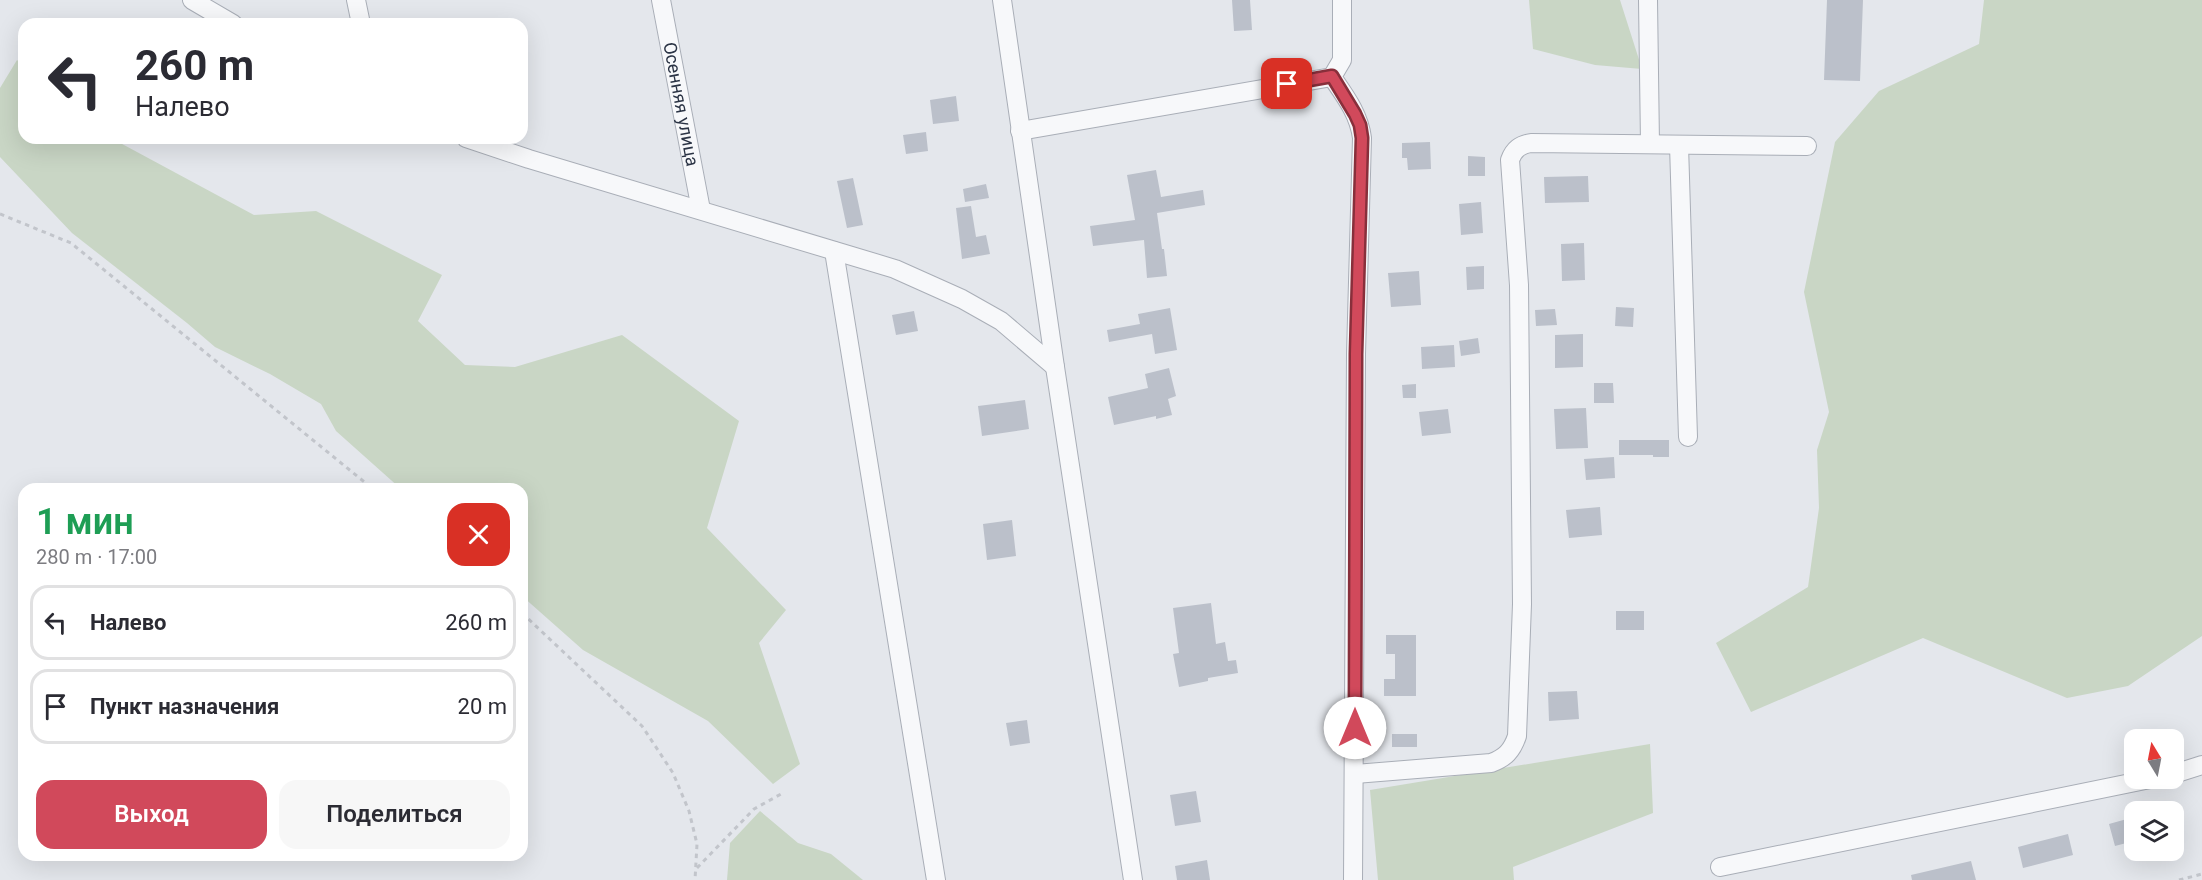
<!DOCTYPE html>
<html lang="ru">
<head>
<meta charset="utf-8">
<style>
  body { margin:0; font-family:Roboto,sans-serif; background:#f7f7f7; color:#2b2b33; height:100vh; display:flex; flex-direction:column; font-size:22px; white-space:nowrap }
  * { box-sizing:border-box; margin:0 }
  p { font-size:20px; color:#7c7c81 }
  .icon { flex:none; width:33px; height:33px; fill:none; stroke:currentColor; stroke-width:2; stroke-linecap:round; stroke-linejoin:round }
  .map { position:relative; flex:1; overflow:hidden }
  .panel { position:absolute; left:18px; top:483px; width:510px; height:378px; display:flex; flex-direction:column; background:#fff; border-radius:18px; box-shadow:0 6px 24px #0002 }
  .panel>* { flex:none }
  .guide { position:absolute; left:18px; top:18px; width:510px; height:126px; border-radius:18px; box-shadow:0 6px 24px #0002; background:#fff; color:#2b2b33; overflow:hidden }
  .needle { width:39px; rotate:350deg }
  .tools { position:absolute; left:2124px; top:729px; display:grid; gap:12px }
  .tools a { display:grid; place-items:center; width:60px; height:60px; border-radius:12px; background:#fff; box-shadow:0 6px 24px #0002; font-size:30px }
  .pin { position:absolute; display:grid; place-items:center; width:51px; height:51px; color:#fff; margin:-26px; border-radius:12px; box-shadow:0 3px 9px #0006 }
  .me { position:absolute; width:66px; margin:-33px; rotate:0deg; stroke-linejoin:round; filter:drop-shadow(0 0 4px #0008) }
  .turn { display:flex; align-items:center; gap:21px; height:126px; padding:0 18px; font-size:27px }
  .turn .icon { width:78px; height:78px; stroke-width:2.5 }
  .turn b { display:block; font-size:42px; line-height:51px }
  .round { display:grid; place-items:center; flex:none; width:63px; height:63px; border-radius:18px; background:#f7f7f7 }
  .summary { display:flex; align-items:center; justify-content:space-between; height:102px; padding:0 18px }
  h1 { font-size:36px; font-weight:600; line-height:45px; color:#1e9e55 }
  .action { display:flex; gap:12px; margin-top:auto; padding:12px 18px }
  .action a { flex:1; height:69px; border-radius:18px; background:#d1495b; color:#fff; font-size:24px; font-weight:600; line-height:69px; text-align:center }
  .action a+a { background:#f7f7f7; color:#2b2b33 }
  ul { padding:0; list-style:none }
  li { display:flex; align-items:center; gap:18px; height:75px; margin:0 12px 9px; padding:0 6px; border:3px solid #e1e1e2; border-radius:18px }
  li div { flex:1 }
  li b { display:block; font-size:22px }
  li em { font-style:normal }
  .map>svg:first-child { display:block }
</style>
</head>
<body>
<div class="map">
<svg width="2202" height="880" viewBox="0 0 2202 880">
  <rect width="100%" height="100%" fill="#e4e7ec"/>
  <path fill="#c9d6c5" d="M1529 0H1620L1642 69 1595 65 1533 49Z
    M1984 0H2202V636L2128 686 2067 698 1923 638 1751 712 1716 643 1808 587 1819 508 1817 450 1829 412 1804 292 1835 142 1879 91 1979 44Z
    M17 60 24 66V138H111L254 215 316 211 442 275 418 321 465 365 515 367 622 335 739 421 707 528 786 610 759 643 800 764 773 784 708 721 583 650 522 596V489H401L336 431 321 404 270 374 215 347 187 323 72 233 0 157V88Z
    M1650 744 1653 813 1513 867 1514 880H1378L1370 790Z
    M760 811 798 843 831 854 863 880H727L730 843Z"/>
  <path fill="#bbc0ca" d="M1232 0H1250L1252 30 1234 31Z
    M1827 0H1863L1860 81 1824 80Z
    M956 96 959 121 933 124 930 100Z
    M926 132 928 151 906 154 903 135Z
    M1430 142 1431 169 1408 170 1407 158H1402V143Z
    M1468 156 1485 157V176H1468Z
    M1156 170 1161 197 1203 190 1205 205 1157 213 1162 249H1164L1167 276 1147 278 1144 240 1093 246 1090 226 1135 220 1127 175Z
    M1588 176 1589 202 1545 203 1544 177Z
    M853 178 863 225 847 228 837 181Z
    M986 184 989 198 965 202 963 189Z
    M1481 202 1483 233 1461 235 1459 204Z
    M971 206 976 237 986 235 990 254 962 259 956 208Z
    M1584 243 1585 280 1562 281 1561 244Z
    M1484 266V289L1467 290 1466 267Z
    M1419 271 1421 305 1391 307 1388 273Z
    M1616 307 1634 308 1633 327 1615 326Z
    M1170 308 1177 350 1155 354 1152 334 1109 342 1107 330 1140 324 1138 314Z
    M1555 309 1557 325 1536 326 1535 310Z
    M914 311 918 331 896 335 892 315Z
    M1583 334V367L1555 368V335Z
    M1478 338 1480 353 1461 356 1459 341Z
    M1454 345 1455 367 1422 369 1421 347Z
    M1169 368 1176 396 1168 399 1172 415 1156 419V416L1114 425 1108 397 1148 388 1145 374Z
    M1594 383H1613L1614 403H1594Z
    M1416 384V398H1403L1402 385Z
    M1025 400 1029 429 982 436 978 406Z
    M1586 408 1588 448 1556 449 1554 409Z
    M1448 409 1451 433 1422 436 1419 412Z
    M1619 440H1669V457H1653V455H1619Z
    M1614 457 1615 478 1586 480 1584 459Z
    M1600 507 1602 535 1569 538 1566 510Z
    M1012 520 1016 556 987 560 983 524Z
    M1211 603 1216 644 1225 642 1228 661 1236 660 1238 673 1208 678V681L1179 687 1173 654 1179 653 1173 608Z
    M1616 611H1644V630H1616Z
    M1386 635H1416V696H1384V679H1395V654H1386Z
    M1577 691 1579 719 1549 721 1548 692Z
    M1027 720 1030 743 1010 746 1006 723Z
    M1392 734H1417V747H1392Z
    M1196 791 1201 822 1175 826 1170 795Z
    M2134 817V841L2115 846 2109 824Z
    M2068 834 2073 855 2023 868 2018 847Z
    M1207 860 1210 880H1177L1175 866Z
    M1971 861 1976 880H1912L1911 875Z"/>
  <g fill="none" stroke-linecap="round" stroke-linejoin="round">
    <g stroke="#a9aeb7" stroke-width="20">
      <g id="minor">
        <path d="M192 0 233 24"/>
        <path d="M356 0 361 24"/>
        <path id="s1" d="M661 0 701 210"/>
        <path d="M1002 0 1055 367 1133 880"/>
        <path d="M1342 0V60L1332 77C1345 96 1359 114 1362 138L1356 354 1353 880"/>
        <path d="M1648 0 1650 144"/>
        <path d="M1020 131 1332 77"/>
        <path d="M466 138 529 159 895 269 962 299 1001 321 1055 367"/>
        <path d="M1679 145 1688 437"/>
        <path d="M834 251 936 880"/>
        <path d="M1355 774 1491 763C1505 758 1512 751 1517 736L1522 604 1519 285 1510 160C1514 149 1520 145 1531 143L1807 146"/>
        <path d="M2174 774 2202 765"/>
        <path d="M1720 867 2155 778"/>
      </g>
    </g>
    <path stroke="#c2c5cb" stroke-width="3" stroke-dasharray="4.5 4.5" stroke-linecap="butt" d="M0 214 71 243 373 489
      M522 613 642 726 673 773 689 811 697 844 695 880
      M697 868 754 809 781 794
      M2179 880 2202 874"/>
    <use href="#minor" stroke="#f7f8fa" stroke-width="18"/>
  </g>
  <g fill="none" stroke-linecap="round" stroke-linejoin="round">
    <g stroke="#882f3b" stroke-width="15">
      <path id="route" d="M1287 84 1332 76 1355 114 1360 125 1362 138 1356 354 1355 728"/>
    </g>
    <use href="#route" stroke="#d1495b" stroke-width="10"/>
  </g>
  <g text-anchor="middle" stroke-width="5" stroke-linejoin="round" paint-order="stroke">
    <g font-size="18" fill="#2b3445" stroke="#f4f6f9">
      <text dy="6" stroke="none"><textPath href="#s1" startOffset="106">Осенняя улица</textPath></text>
    </g>
  </g>
</svg>
<div class="tools">
<a><svg class="needle" viewBox="-14 -14 28 28"><path d="M0-13l5 13h-10z" fill="#e53935"/><path d="M0 13l5-13h-10z" fill="#7c7c81"/></svg></a>
<a><svg class="icon" aria-label="layers" viewBox="0 0 24 24"><path d="M12 4l9 5-9 5-9-5zM3 14l9 5 9-5"/></svg></a>
</div>
<div class="pin" style="left:1287px;top:84px;background:#d93025"><svg class="icon" aria-label="arrive" viewBox="0 0 24 24"><path d="M6 21V4h12l-3 4 3 4H6"/></svg></div>
<svg class="me" style="left:1355px;top:728px" viewBox="-20 -20 40 40"><circle r="19" fill="#fff"/><path d="M0-13L10 11 0 6-10 11z" fill="#d1495b"/></svg>
<div class="guide">
<div class="turn"><svg class="icon" aria-label="left" viewBox="0 0 24 24"><path d="M17 20v-9H6M10 6l-5 5 5 5"/></svg><div><b>260 m</b>Налево</div></div>
</div>
<section class="panel">
<div class="summary"><div><h1>1 мин</h1><p>280 m · 17:00</p></div><a class="round" style="background:#d93025;color:#fff"><svg class="icon" aria-label="close" viewBox="0 0 24 24"><path d="M6 6l12 12M18 6L6 18"/></svg></a></div>
<ul>
<li><svg class="icon" aria-label="left" viewBox="0 0 24 24"><path d="M17 20v-9H6M10 6l-5 5 5 5"/></svg><div><b>Налево</b></div><em>260 m</em></li>
<li><svg class="icon" aria-label="arrive" viewBox="0 0 24 24"><path d="M6 21V4h12l-3 4 3 4H6"/></svg><div><b>Пункт назначения</b></div><em>20 m</em></li>
</ul>
<div class="action"><a>Выход</a><a>Поделиться</a></div>
</section>
</div>
</body>
</html>
